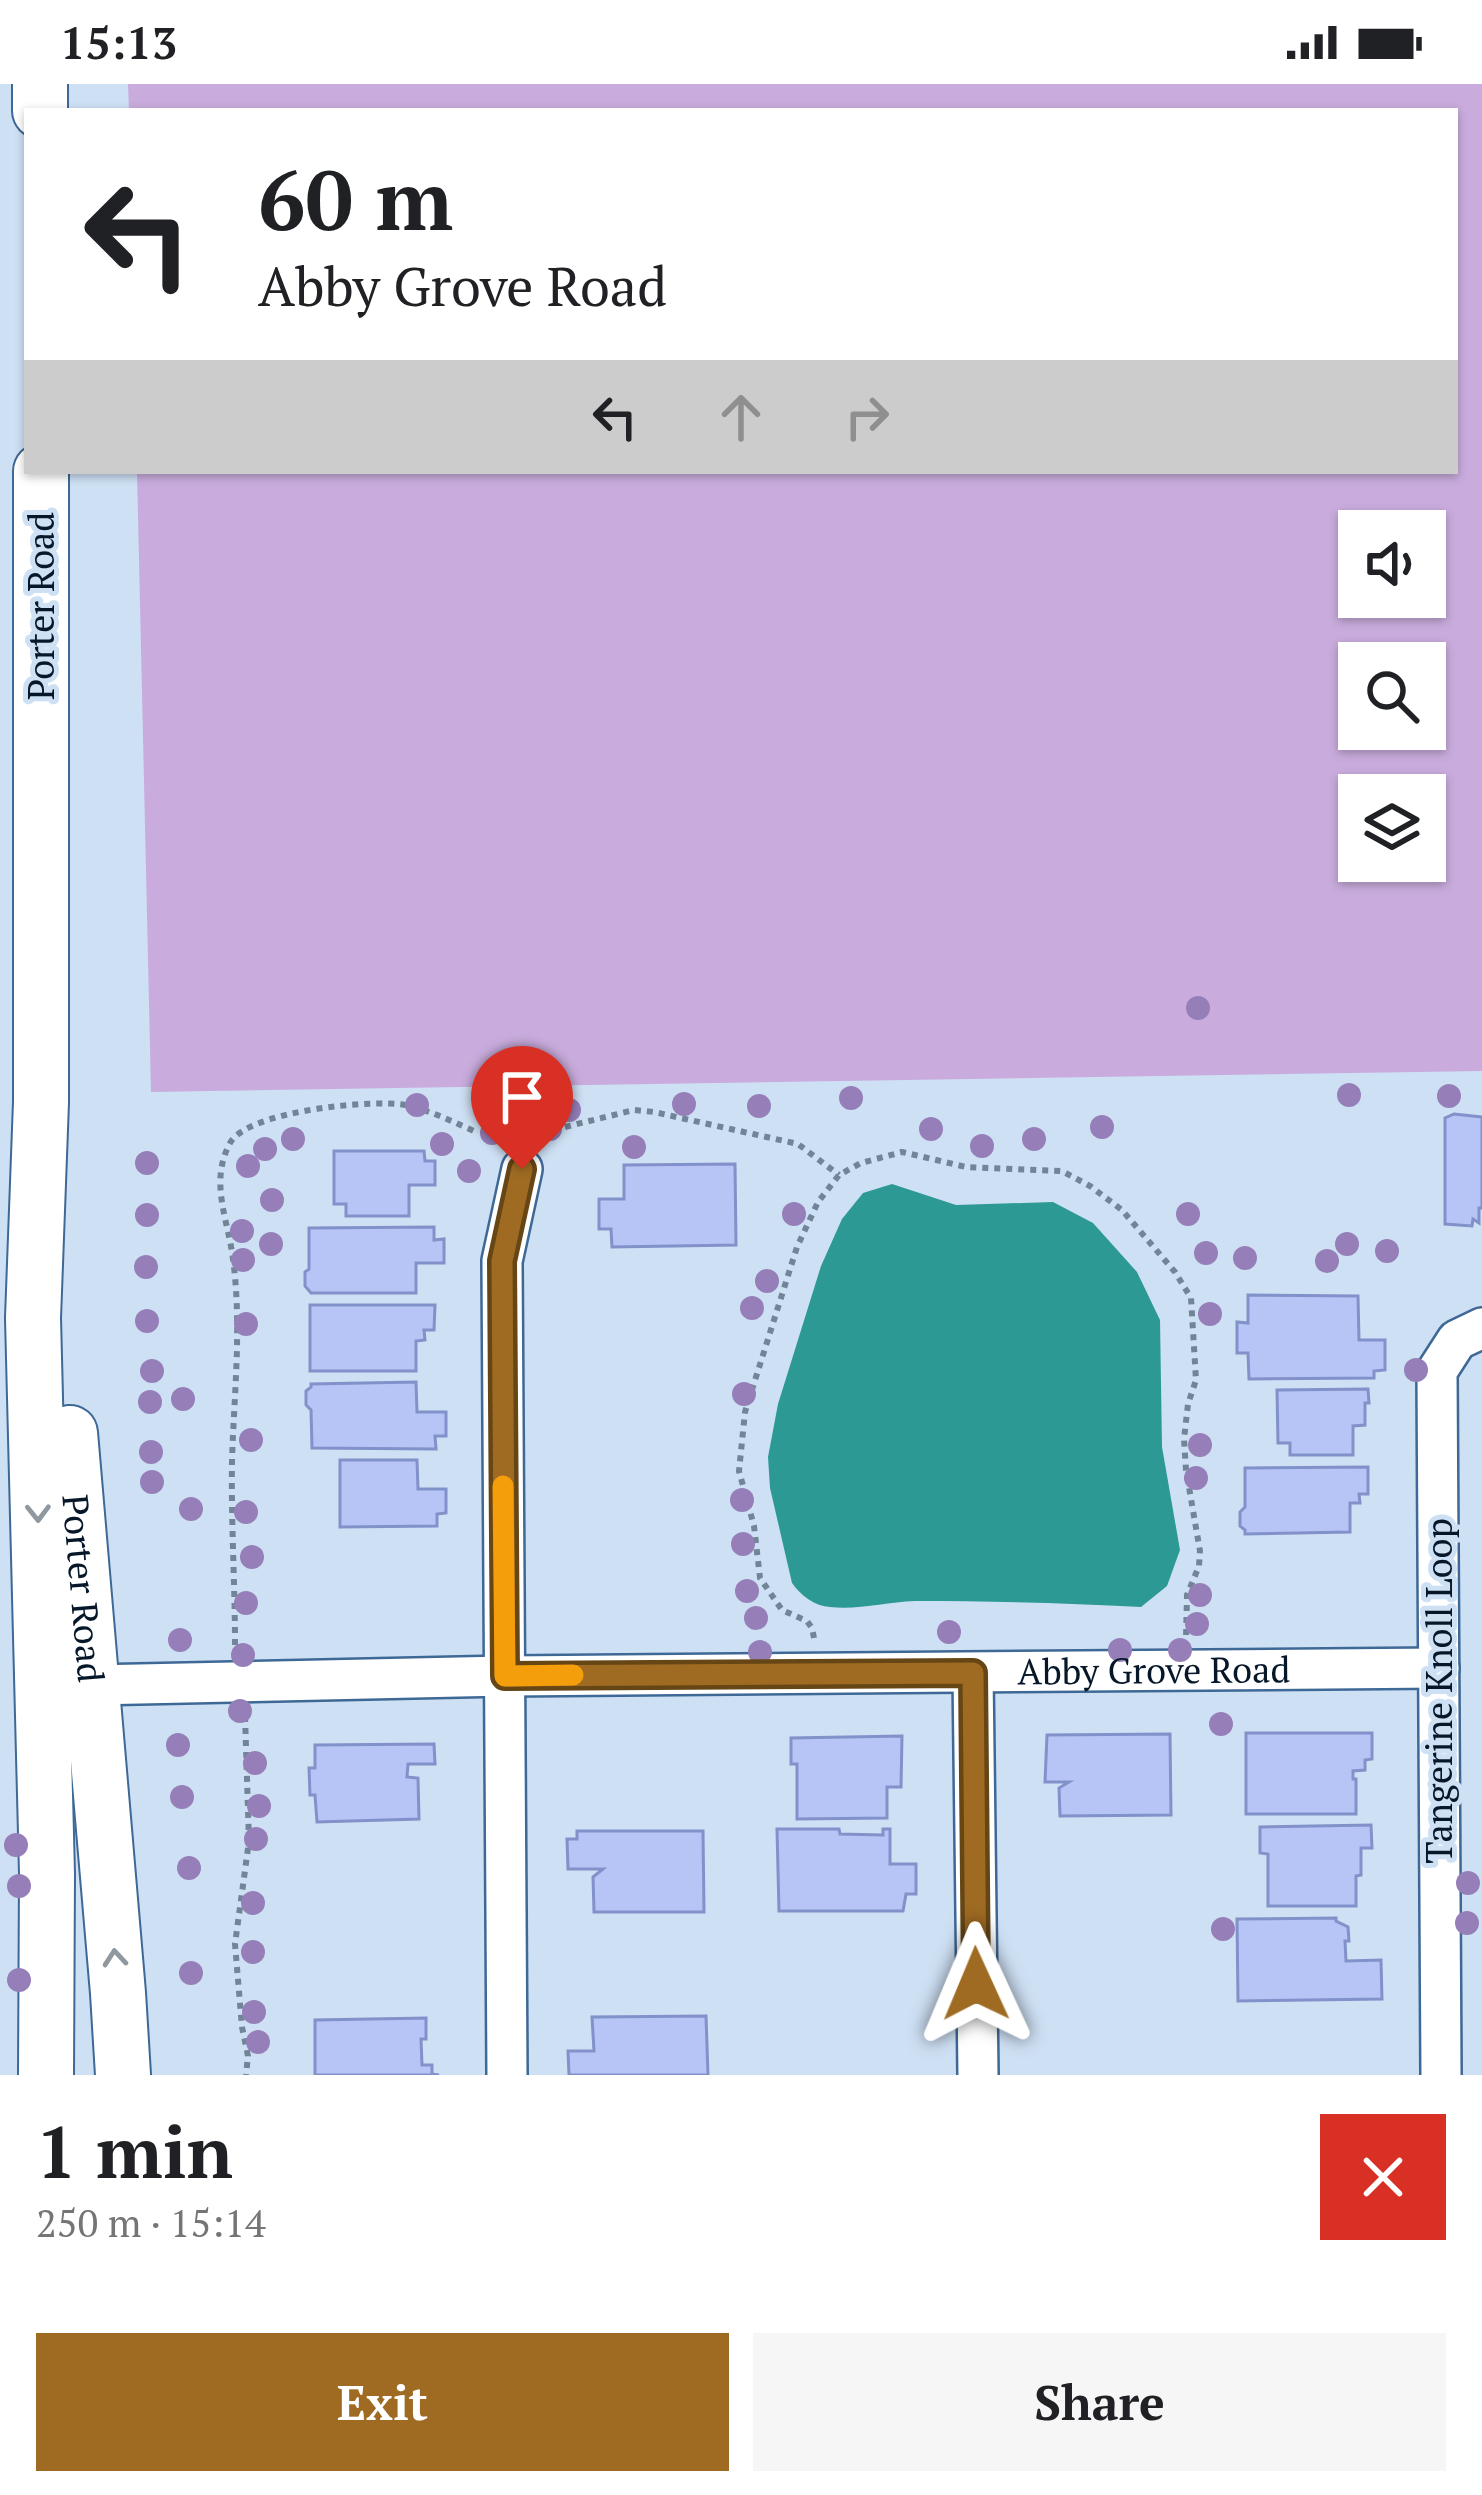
<!DOCTYPE html>
<html lang="en">
<head>
<meta charset="utf-8">
<style>
  body { margin:0; font-family:"PT Serif",serif; background:#f6f6f6; color:#202124; height:100vh; display:flex; flex-direction:column; font-size:45px; white-space:nowrap }
  * { box-sizing:border-box; margin:0 }
  p { font-size:39px; color:#757577 }
  .icon { flex:none; width:66px; height:66px; fill:none; stroke:currentColor; stroke-width:2; stroke-linecap:round; stroke-linejoin:round }
  .map { position:relative; height:1991px; overflow:hidden }
  .panel { display:flex; flex-direction:column; background:#fff; flex:1 }
  .panel>* { flex:none }
  .hud { position:absolute; left:24px; top:24px; width:1434px; height:366px; border-radius:0px; box-shadow:0 3px 9px #0004; background:#fff; color:#202124; overflow:hidden }
  .tools { position:absolute; left:1338px; top:426px; display:grid; gap:24px }
  .tools a { display:grid; place-items:center; width:108px; height:108px; border-radius:0px; background:#fff; box-shadow:0 3px 9px #0004; font-size:60px }
  .pin { position:absolute; display:grid; place-items:center; width:102px; height:102px; color:#fff; margin:-123px -51px; border-radius:50% 50% 50% 0; rotate:-45deg; box-shadow:0 0 12px #0007 }
  .pin .icon { rotate:45deg }
  .me { position:absolute; width:132px; margin:-66px; rotate:359deg; stroke-linejoin:round; filter:drop-shadow(0 0 9px #0008) }
  .turn { display:flex; align-items:center; gap:42px; height:252px; padding:0 36px; font-size:54px }
  .turn .icon { width:156px; height:156px; stroke-width:2.5 }
  .turn b { display:block; font-size:84px; line-height:102px }
  .lanes { display:flex; align-items:center; height:114px; padding:0 36px; background:#0003; justify-content:center; gap:60px; direction:ltr }
  .lanes .off { opacity:.35 }
  .round { display:grid; place-items:center; flex:none; width:126px; height:126px; border-radius:0px; background:#f6f6f6 }
  .summary { display:flex; align-items:center; justify-content:space-between; height:204px; padding:0 36px }
  h1 { font-size:72px; font-weight:800; line-height:90px }
  .primary-button { display:flex; gap:24px; margin-top:auto; padding:24px 36px }
  .primary-button a { flex:1; height:138px; border-radius:0px; background:#9f6b22; color:#fff; font-size:48px; font-weight:800; line-height:138px; text-align:center }
  .primary-button a+a { background:#f6f6f6; color:#202124 }
  .status { display:flex; justify-content:space-between; align-items:center; height:84px; padding:0 60px; background:#fff; direction:ltr }
  .status svg { height:33px; fill:currentColor }
  .map>svg:first-child { display:block }
</style>
</head>
<body>
<div class="status"><b>15:13</b><svg viewBox="0 0 49 12"><path d="M0 12V9h3v3zM5 12V6h3v6zM10 12V3h3v9zM15 12V0h3v12zM26 1h20v11H26zM47 4h2v5h-2z"/></svg></div>
<div class="map">
<svg width="1482" height="1991" viewBox="0 0 1482 1991">
  <rect width="100%" height="100%" fill="#cee0f4"/>
  <path fill="#c9acdd" fill-rule="evenodd" d="M128 0H1482V987L151 1008 137 387H1455V27H129ZM1359 447H1425V513H1359ZM1359 579H1425V645H1359ZM1359 711H1425V777H1359Z"/>
  <path fill="#2d9995" d="M892 1100 956 1121 1053 1118 1093 1139 1137 1188 1160 1236 1162 1363 1180 1466 1167 1502 1141 1523C1065 1519 991 1517 915 1517 886 1518 859 1526 830 1523 815 1522 801 1512 792 1499L770 1404 768 1373 778 1320 821 1182 842 1135 863 1109Z"/>
  <path fill="#b6c5f6" stroke="#8191c9" stroke-width="3" d="M1454 1030 1482 1033V1124H1479V1139L1473 1135 1472 1142 1445 1140V1034Z
    M334 1067H424L425 1077H435V1101H409V1132H346V1120H334Z
    M735 1080 736 1161 612 1163 611 1145H599V1115H624V1081Z
    M434 1143V1156L444 1155V1179H416V1209H311L305 1202V1188L309 1185V1144Z
    M1248 1211 1358 1212 1359 1256H1385V1286L1374 1287V1294L1249 1295 1248 1269H1237V1238L1248 1239Z
    M310 1221H435L434 1246H424L425 1256 416 1257V1287H310Z
    M416 1298 417 1328H446V1352H435L436 1365 312 1364 311 1326 306 1321V1307L311 1303V1300Z
    M1368 1305 1369 1319H1365V1341L1353 1342V1371H1290V1359H1278L1277 1306Z
    M340 1376H417L418 1405H446V1429L437 1430V1442L340 1443Z
    M1368 1383V1410H1359L1360 1419H1350V1448L1245 1450V1446L1240 1442V1428L1245 1423V1384Z
    M1246 1649H1372V1675L1365 1676V1686L1353 1687V1695H1356V1730H1246Z
    M1170 1650 1171 1731 1060 1732 1059 1704 1069 1698H1045L1047 1651Z
    M902 1652 901 1703H887V1734L797 1735V1680H791V1654Z
    M434 1660 435 1680H408L407 1693 418 1694 419 1735 317 1738 315 1711H310L309 1684H315V1661Z
    M1371 1741 1372 1764H1361V1791L1356 1792V1822H1268V1770L1260 1769V1743Z
    M777 1745H839L840 1750 883 1751V1745H890V1780H916V1810H906L903 1827H779Z
    M577 1747H703L704 1828H594L593 1793 603 1785H568L567 1755H577Z
    M1336 1834V1837L1348 1843 1349 1857H1345L1346 1877 1381 1876 1382 1915 1238 1917 1237 1835Z
    M706 1932 708 1991H569L568 1967H594L592 1933Z
    M426 1934V1955H421L422 1981H432V1990L439 1991H315V1936Z"/>
  <g fill="none" stroke-linecap="round" stroke-linejoin="round">
    <g stroke="#3e6895" stroke-width="44">
      <g id="street">
        <path d="M973 1589 978 1991"/>
        <path id="s1" d="M92 1601 505 1592 1439 1584"/>
        <path d="M507 1991 502 1177 522 1085"/>
        <path d="M1441 1991 1437 1287 1457 1256 1482 1244"/>
      </g>
    </g>
    <g stroke="#3e6895" stroke-width="58">
      <g id="secondary">
        <path d="M40 0V27"/>
        <path d="M41 387V1018L33 1234 47 1790 46 1991"/>
        <path id="s2" d="M70 1349 118 1909 123 1991"/>
      </g>
    </g>
    <path stroke="#728497" stroke-width="6" stroke-dasharray="6 6" stroke-linecap="butt" d="M565 1043 634 1026 654 1028 798 1060 839 1091
      M814 1554 812 1544 807 1537 782 1526 760 1494 754 1442 739 1387 745 1328 797 1163 818 1118 839 1091 861 1079 902 1068 966 1083 1062 1087 1090 1102 1122 1126 1175 1188 1191 1214 1196 1296 1188 1320 1184 1355 1186 1386 1200 1467 1199 1482 1187 1511 1186 1554
      M235 1561C235 1500 231 1438 232 1377 234 1309 242 1243 233 1175 228 1135 209 1098 230 1059 248 1027 371 1015 405 1021 429 1026 451 1037 474 1047
      M245 1632 249 1757 235 1860 242 1943 248 1972 246 1991"/>
    <use href="#street" stroke="#fff" stroke-width="39"/>
    <use href="#secondary" stroke="#fff" stroke-width="54"/>
  </g>
  <g fill="#967fb9">
    <circle cx="1198" cy="924" r="12"/>
    <circle cx="1349" cy="1011" r="12"/>
    <circle cx="1449" cy="1012" r="12"/>
    <circle cx="851" cy="1014" r="12"/>
    <circle cx="684" cy="1020" r="12"/>
    <circle cx="417" cy="1021" r="12"/>
    <circle cx="759" cy="1022" r="12"/>
    <circle cx="569" cy="1026" r="12"/>
    <circle cx="1102" cy="1043" r="12"/>
    <circle cx="550" cy="1045" r="12"/>
    <circle cx="931" cy="1045" r="12"/>
    <circle cx="492" cy="1049" r="12"/>
    <circle cx="293" cy="1055" r="12"/>
    <circle cx="1034" cy="1055" r="12"/>
    <circle cx="442" cy="1060" r="12"/>
    <circle cx="982" cy="1062" r="12"/>
    <circle cx="634" cy="1063" r="12"/>
    <circle cx="265" cy="1065" r="12"/>
    <circle cx="147" cy="1079" r="12"/>
    <circle cx="248" cy="1082" r="12"/>
    <circle cx="469" cy="1087" r="12"/>
    <circle cx="272" cy="1116" r="12"/>
    <circle cx="794" cy="1130" r="12"/>
    <circle cx="1188" cy="1130" r="12"/>
    <circle cx="147" cy="1131" r="12"/>
    <circle cx="242" cy="1147" r="12"/>
    <circle cx="271" cy="1160" r="12"/>
    <circle cx="1347" cy="1160" r="12"/>
    <circle cx="1387" cy="1167" r="12"/>
    <circle cx="1206" cy="1169" r="12"/>
    <circle cx="1245" cy="1174" r="12"/>
    <circle cx="243" cy="1176" r="12"/>
    <circle cx="1327" cy="1177" r="12"/>
    <circle cx="146" cy="1183" r="12"/>
    <circle cx="767" cy="1197" r="12"/>
    <circle cx="752" cy="1224" r="12"/>
    <circle cx="1210" cy="1230" r="12"/>
    <circle cx="147" cy="1237" r="12"/>
    <circle cx="246" cy="1240" r="12"/>
    <circle cx="1416" cy="1286" r="12"/>
    <circle cx="152" cy="1287" r="12"/>
    <circle cx="744" cy="1310" r="12"/>
    <circle cx="183" cy="1315" r="12"/>
    <circle cx="150" cy="1318" r="12"/>
    <circle cx="251" cy="1356" r="12"/>
    <circle cx="1200" cy="1361" r="12"/>
    <circle cx="151" cy="1368" r="12"/>
    <circle cx="1196" cy="1394" r="12"/>
    <circle cx="152" cy="1398" r="12"/>
    <circle cx="742" cy="1416" r="12"/>
    <circle cx="191" cy="1425" r="12"/>
    <circle cx="246" cy="1428" r="12"/>
    <circle cx="743" cy="1460" r="12"/>
    <circle cx="252" cy="1473" r="12"/>
    <circle cx="747" cy="1507" r="12"/>
    <circle cx="1200" cy="1511" r="12"/>
    <circle cx="246" cy="1519" r="12"/>
    <circle cx="756" cy="1534" r="12"/>
    <circle cx="1197" cy="1540" r="12"/>
    <circle cx="949" cy="1548" r="12"/>
    <circle cx="180" cy="1556" r="12"/>
    <circle cx="1120" cy="1566" r="12"/>
    <circle cx="1180" cy="1566" r="12"/>
    <circle cx="760" cy="1568" r="12"/>
    <circle cx="243" cy="1571" r="12"/>
    <circle cx="240" cy="1627" r="12"/>
    <circle cx="1221" cy="1640" r="12"/>
    <circle cx="178" cy="1661" r="12"/>
    <circle cx="255" cy="1679" r="12"/>
    <circle cx="182" cy="1713" r="12"/>
    <circle cx="259" cy="1722" r="12"/>
    <circle cx="256" cy="1755" r="12"/>
    <circle cx="16" cy="1761" r="12"/>
    <circle cx="189" cy="1784" r="12"/>
    <circle cx="1468" cy="1799" r="12"/>
    <circle cx="19" cy="1802" r="12"/>
    <circle cx="253" cy="1819" r="12"/>
    <circle cx="1467" cy="1839" r="12"/>
    <circle cx="1223" cy="1845" r="12"/>
    <circle cx="253" cy="1868" r="12"/>
    <circle cx="191" cy="1889" r="12"/>
    <circle cx="19" cy="1896" r="12"/>
    <circle cx="254" cy="1928" r="12"/>
    <circle cx="258" cy="1958" r="12"/>
  </g>
  <defs><path id="oneway-chevron" d="M-2-3.5L2.5 0L-2 3.5" fill="none" stroke-width="1.6" stroke-linecap="round" stroke-linejoin="round" transform="scale(3)"/></defs>
  <g stroke="#8f979f">
    <use href="#oneway-chevron" transform="translate(38 1429) rotate(89)"/>
    <use href="#oneway-chevron" transform="translate(115 1874) rotate(-95)"/>
  </g>
  <g fill="none" stroke-linecap="round" stroke-linejoin="round">
    <g stroke="#674616" stroke-width="30">
      <path id="route" d="M522 1085 502 1177 505 1592 973 1589 976 1900"/>
    </g>
    <use href="#route" stroke="#9f6b22" stroke-width="21"/>
    <path stroke="#f59e0b" stroke-width="21" d="M503 1402 505 1592 573 1591"/>
  </g>
  <g text-anchor="middle" stroke-width="10" stroke-linejoin="round" paint-order="stroke">
    <g font-size="36" fill="#061729" stroke="#cee0f4">
      <text transform="translate(41 522) rotate(-90)" y="13">Porter Road</text>
      <text dy="13" stroke="none"><textPath href="#s2" startOffset="156">Porter Road</textPath></text>
      <text dy="13" stroke="none"><textPath href="#s1" startOffset="1062">Abby Grove Road</textPath></text>
      <text transform="translate(1439 1607) rotate(-90)" y="13">Tangerine Knoll Loop</text>
    </g>
  </g>
</svg>
<div class="tools">
<a><svg class="icon" aria-label="sound" viewBox="0 0 24 24"><path d="M4 9h4l5-4v14l-5-4H4zM17 9q2 3 0 6"/></svg></a>
<a><svg class="icon" aria-label="search" viewBox="0 0 24 24"><circle cx="10" cy="10" r="6"/><path d="M15 15l6 6"/></svg></a>
<a><svg class="icon" aria-label="layers" viewBox="0 0 24 24"><path d="M12 4l9 5-9 5-9-5zM3 14l9 5 9-5"/></svg></a>
</div>
<div class="pin" style="left:522px;top:1085px;background:#d93025"><svg class="icon" aria-label="arrive" viewBox="0 0 24 24"><path d="M6 21V4h12l-3 4 3 4H6"/></svg></div>
<svg class="me" style="left:976px;top:1900px" viewBox="-20 -20 40 40"><path d="M0-17L14 15 0 8-14 15z" fill="#9f6b22" stroke="#fff" stroke-width="4"/></svg>
<div class="hud">
<div class="turn"><svg class="icon" aria-label="left" viewBox="0 0 24 24"><path d="M17 20v-9H6M10 6l-5 5 5 5"/></svg><div><b>60 m</b>Abby Grove Road</div></div>
<div class="lanes"><svg class="icon" aria-label="left" viewBox="0 0 24 24"><path d="M17 20v-9H6M10 6l-5 5 5 5"/></svg><svg class="icon off" aria-label="ahead" viewBox="0 0 24 24"><path d="M12 20V5M6 11l6-6 6 6"/></svg><svg class="icon off" aria-label="right" viewBox="0 0 24 24"><path d="M7 20v-9h11M14 6l5 5-5 5"/></svg></div>
</div>
</div>
<section class="panel">
<div class="summary"><div><h1>1 min</h1><p>250 m · 15:14</p></div><a class="round" style="background:#d93025;color:#fff"><svg class="icon" aria-label="close" viewBox="0 0 24 24"><path d="M6 6l12 12M18 6L6 18"/></svg></a></div>
<div class="primary-button"><a>Exit</a><a>Share</a></div>
</section>
</body>
</html>
